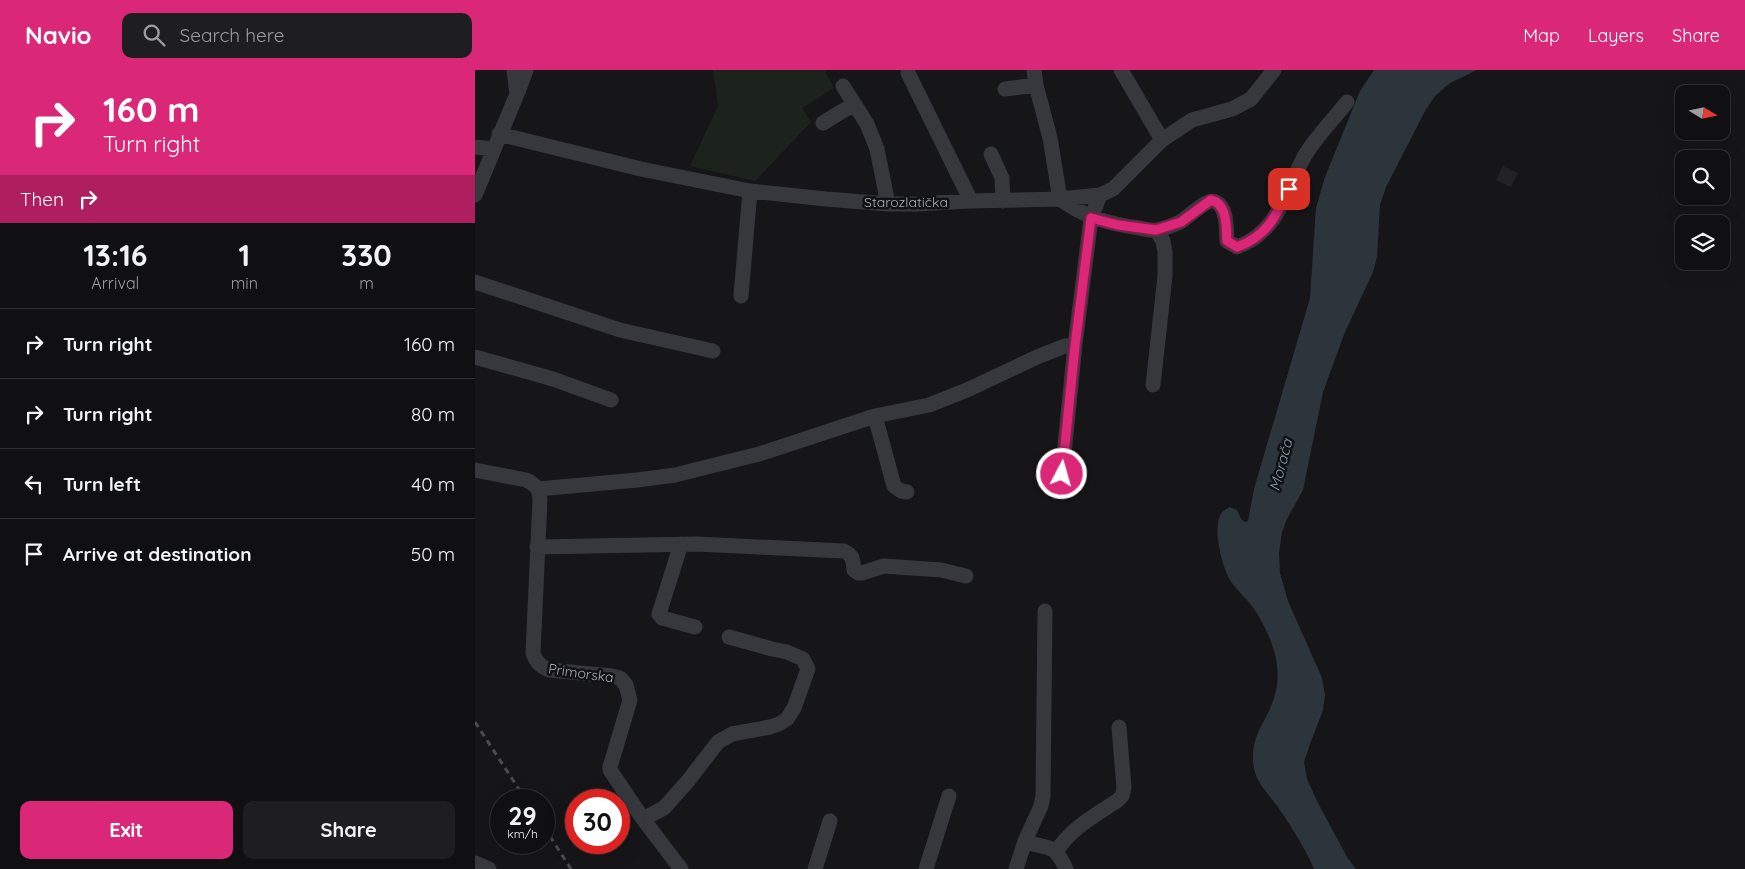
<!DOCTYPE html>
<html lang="en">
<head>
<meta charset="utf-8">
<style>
  body { margin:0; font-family:Quicksand,sans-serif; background:#1e1e20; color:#f1f3f6; height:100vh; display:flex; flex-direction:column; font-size:19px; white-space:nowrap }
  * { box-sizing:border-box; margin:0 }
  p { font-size:16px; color:#9c9d9f }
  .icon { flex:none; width:28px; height:28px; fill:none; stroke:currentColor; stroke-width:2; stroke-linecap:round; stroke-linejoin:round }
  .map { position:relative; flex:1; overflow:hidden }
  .details { display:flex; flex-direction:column; background:#101012; width:475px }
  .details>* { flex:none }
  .hud { background:#db2777; color:#fff; overflow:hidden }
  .needle { width:32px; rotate:100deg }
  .controls { position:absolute; left:1200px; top:15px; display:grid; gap:10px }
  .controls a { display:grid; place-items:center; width:55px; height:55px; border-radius:10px; background:#101012; box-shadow:0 5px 20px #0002,0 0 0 1px #303032; font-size:25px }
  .speed { position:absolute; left:15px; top:719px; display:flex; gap:10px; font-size:25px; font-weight:700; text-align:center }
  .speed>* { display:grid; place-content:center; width:65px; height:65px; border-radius:50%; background:#101012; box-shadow:0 5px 20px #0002,0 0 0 1px #303032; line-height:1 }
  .speed small { font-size:12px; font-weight:400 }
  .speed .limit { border:8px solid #d22; background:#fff; color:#111 }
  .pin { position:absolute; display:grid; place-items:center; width:42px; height:42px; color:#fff; margin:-21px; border-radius:10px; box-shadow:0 2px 8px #0006 }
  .me { position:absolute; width:55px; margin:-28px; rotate:6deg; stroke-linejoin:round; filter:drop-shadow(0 0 4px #0008) }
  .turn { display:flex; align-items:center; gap:18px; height:105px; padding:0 20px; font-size:22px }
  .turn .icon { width:65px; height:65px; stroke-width:2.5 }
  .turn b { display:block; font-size:35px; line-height:42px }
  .then { display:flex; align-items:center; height:48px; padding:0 20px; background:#0003; gap:10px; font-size:19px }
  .eta { display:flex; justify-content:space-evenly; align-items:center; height:85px; text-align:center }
  .eta b { font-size:30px; font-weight:800; line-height:35px }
  .primary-button { display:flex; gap:10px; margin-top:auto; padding:10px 20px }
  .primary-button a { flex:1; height:58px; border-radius:10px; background:#db2777; color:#fff; font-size:20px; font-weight:800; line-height:58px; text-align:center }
  .primary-button a+a { background:#1e1e20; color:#f1f3f6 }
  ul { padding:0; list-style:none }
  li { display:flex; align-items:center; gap:15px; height:70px; padding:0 20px; border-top:1px solid #303032 }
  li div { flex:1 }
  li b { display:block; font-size:19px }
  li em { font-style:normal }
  header { display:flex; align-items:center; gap:30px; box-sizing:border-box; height:70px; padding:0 25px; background:#db2777; color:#fff }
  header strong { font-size:24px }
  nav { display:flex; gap:28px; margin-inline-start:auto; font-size:18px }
  .search { width:350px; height:45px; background:#1e1e20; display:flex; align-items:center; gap:12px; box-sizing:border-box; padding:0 18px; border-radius:10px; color:#9c9d9f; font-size:19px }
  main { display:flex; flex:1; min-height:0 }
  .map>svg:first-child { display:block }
</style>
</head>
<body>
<header>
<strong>Navio</strong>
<div class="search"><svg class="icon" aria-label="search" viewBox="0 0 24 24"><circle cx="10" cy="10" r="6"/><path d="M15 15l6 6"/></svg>Search here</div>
<nav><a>Map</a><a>Layers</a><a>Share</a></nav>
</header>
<main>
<section class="details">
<div class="hud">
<div class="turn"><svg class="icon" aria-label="right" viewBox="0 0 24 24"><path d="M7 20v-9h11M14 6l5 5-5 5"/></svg><div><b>160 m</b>Turn right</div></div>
<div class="then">Then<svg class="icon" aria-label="right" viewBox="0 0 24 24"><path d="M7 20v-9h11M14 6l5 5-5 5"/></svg></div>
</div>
<div class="eta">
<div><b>13:16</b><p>Arrival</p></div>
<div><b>1</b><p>min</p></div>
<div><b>330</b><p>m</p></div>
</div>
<ul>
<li><svg class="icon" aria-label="right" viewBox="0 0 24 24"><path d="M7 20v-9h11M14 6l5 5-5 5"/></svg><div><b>Turn right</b></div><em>160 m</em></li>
<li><svg class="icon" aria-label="right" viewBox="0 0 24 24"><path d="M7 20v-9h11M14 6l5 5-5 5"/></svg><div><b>Turn right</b></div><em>80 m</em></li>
<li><svg class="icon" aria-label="left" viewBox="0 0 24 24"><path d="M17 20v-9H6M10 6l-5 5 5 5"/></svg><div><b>Turn left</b></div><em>40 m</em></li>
<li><svg class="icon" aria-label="arrive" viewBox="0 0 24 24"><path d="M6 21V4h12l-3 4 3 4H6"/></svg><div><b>Arrive at destination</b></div><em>50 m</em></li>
</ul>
<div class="primary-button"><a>Exit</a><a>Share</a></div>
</section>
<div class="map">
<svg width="1270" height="799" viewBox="0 0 1270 799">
  <rect width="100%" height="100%" fill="#161618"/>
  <path fill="#222225" d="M1028 96 1043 103 1036 117 1021 110Z"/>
  <path fill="#1c231d" d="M238 0H353L350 2 359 18 327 38 336 52 280 111 215 96 243 36Z"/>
  <path fill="#2c353c" d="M899 0H1002L975 13 960 26 950 41 911 117 905 135 902 187 898 202 870 262 848 322 828 420 812 449 807 462 804 483 805 503 813 531 847 608 850 625 848 640 835 674 829 692 832 709 843 733 872 787 881 799H839C832 781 814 753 803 737 792 722 779 711 778 691 777 664 790 654 798 631 806 610 803 589 795 569 789 555 782 541 772 530 766 523 759 517 755 510 747 497 737 457 746 444 747 441 751 439 755 437L762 440 766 449 770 452 773 451 779 419 835 228 841 138 850 107 885 21Z"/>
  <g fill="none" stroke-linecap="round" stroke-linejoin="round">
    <path stroke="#37383d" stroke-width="15" d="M559 0 561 15 575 68 585 129C609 147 635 154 664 158 670 159 677 161 683 160 690 158 699 155 705 152 713 148 732 127 741 132 753 138 751 160 752 171L762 177C804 162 810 122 829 87 839 69 859 49 872 32
      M646 0 687 70
      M433 3 496 131
      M368 16 392 54 402 79 413 134
      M530 19 561 15
      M43 22 51 0
      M348 53 379 34
      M24 64 166 99 275 121 351 129 413 134H442L496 131 585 129 625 125 638 119 687 70 717 50 757 39 776 29 799 0
      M0 77 18 79
      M516 84 527 108 528 131
      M0 125 42 24 39 0
      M0 212 145 260 238 281
      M266 226 275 121
      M0 287 78 309 136 330
      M678 315 690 206V182L688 171 681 160
      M400 346 419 416 426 421 432 422
      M0 400 51 410C61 414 65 420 65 430L58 583C61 592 65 596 74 600L137 606 145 608 151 615 155 630 135 697V700L168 749 206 799
      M587 404 600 275 616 148 625 125
      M63 419 162 410 200 405 284 384 400 346 454 335 492 320 562 287 590 276 600 275
      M206 474 184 544 187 548 220 557
      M62 477 221 474 369 481C378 485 378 490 379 500L383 503H387L409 496 466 500 491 506
      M168 749 189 738 213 711 243 672 257 664 295 657 304 654 312 649 319 638 333 599 328 589 312 582 297 579 254 567
      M550 771 566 736 568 726 570 541
      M581 782C596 758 619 746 642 731L647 726 649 718 644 657
      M0 793 14 799
      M340 799 355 751
      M451 799 474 726
      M541 799 550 771C573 781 578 770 591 799"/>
    <path stroke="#4a4c52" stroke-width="3" stroke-dasharray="6 5" stroke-linecap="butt" d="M0 652 51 730
      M69 757 96 799"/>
  </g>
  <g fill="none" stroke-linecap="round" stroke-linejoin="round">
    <g stroke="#8e194d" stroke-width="12">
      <path id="route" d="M587 404 600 276 616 148 643 155 681 160 706 152 736 130C753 134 751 158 752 171L762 177C792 166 801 146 814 119"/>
    </g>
    <use href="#route" stroke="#db2777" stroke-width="9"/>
  </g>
  <g text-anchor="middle" stroke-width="5" stroke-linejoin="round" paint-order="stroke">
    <g font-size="14" fill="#a8adb8" stroke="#111113">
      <text x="431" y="137">Starozlatička</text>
      <text transform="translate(106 603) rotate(8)" y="5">Primorska</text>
    </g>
    <g font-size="15" font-style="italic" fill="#7f9bb3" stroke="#111113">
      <text transform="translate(806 395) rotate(-75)" y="5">Morača</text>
    </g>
  </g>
</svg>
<div class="controls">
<a><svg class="needle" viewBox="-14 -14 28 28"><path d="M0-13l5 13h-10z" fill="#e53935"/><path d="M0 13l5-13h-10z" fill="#9c9d9f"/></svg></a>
<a><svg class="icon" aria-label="search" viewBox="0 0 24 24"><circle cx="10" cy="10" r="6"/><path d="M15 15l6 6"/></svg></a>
<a><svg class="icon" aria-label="layers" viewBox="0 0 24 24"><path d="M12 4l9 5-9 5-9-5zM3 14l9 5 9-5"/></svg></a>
</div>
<div class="speed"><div>29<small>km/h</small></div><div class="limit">30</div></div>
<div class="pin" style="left:814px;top:119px;background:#d93025"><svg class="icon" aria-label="arrive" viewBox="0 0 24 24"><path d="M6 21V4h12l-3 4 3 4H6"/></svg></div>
<svg class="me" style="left:587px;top:404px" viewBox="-20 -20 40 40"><circle r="17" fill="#db2777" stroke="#fff" stroke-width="3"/><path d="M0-11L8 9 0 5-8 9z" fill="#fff"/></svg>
</div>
</main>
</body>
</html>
